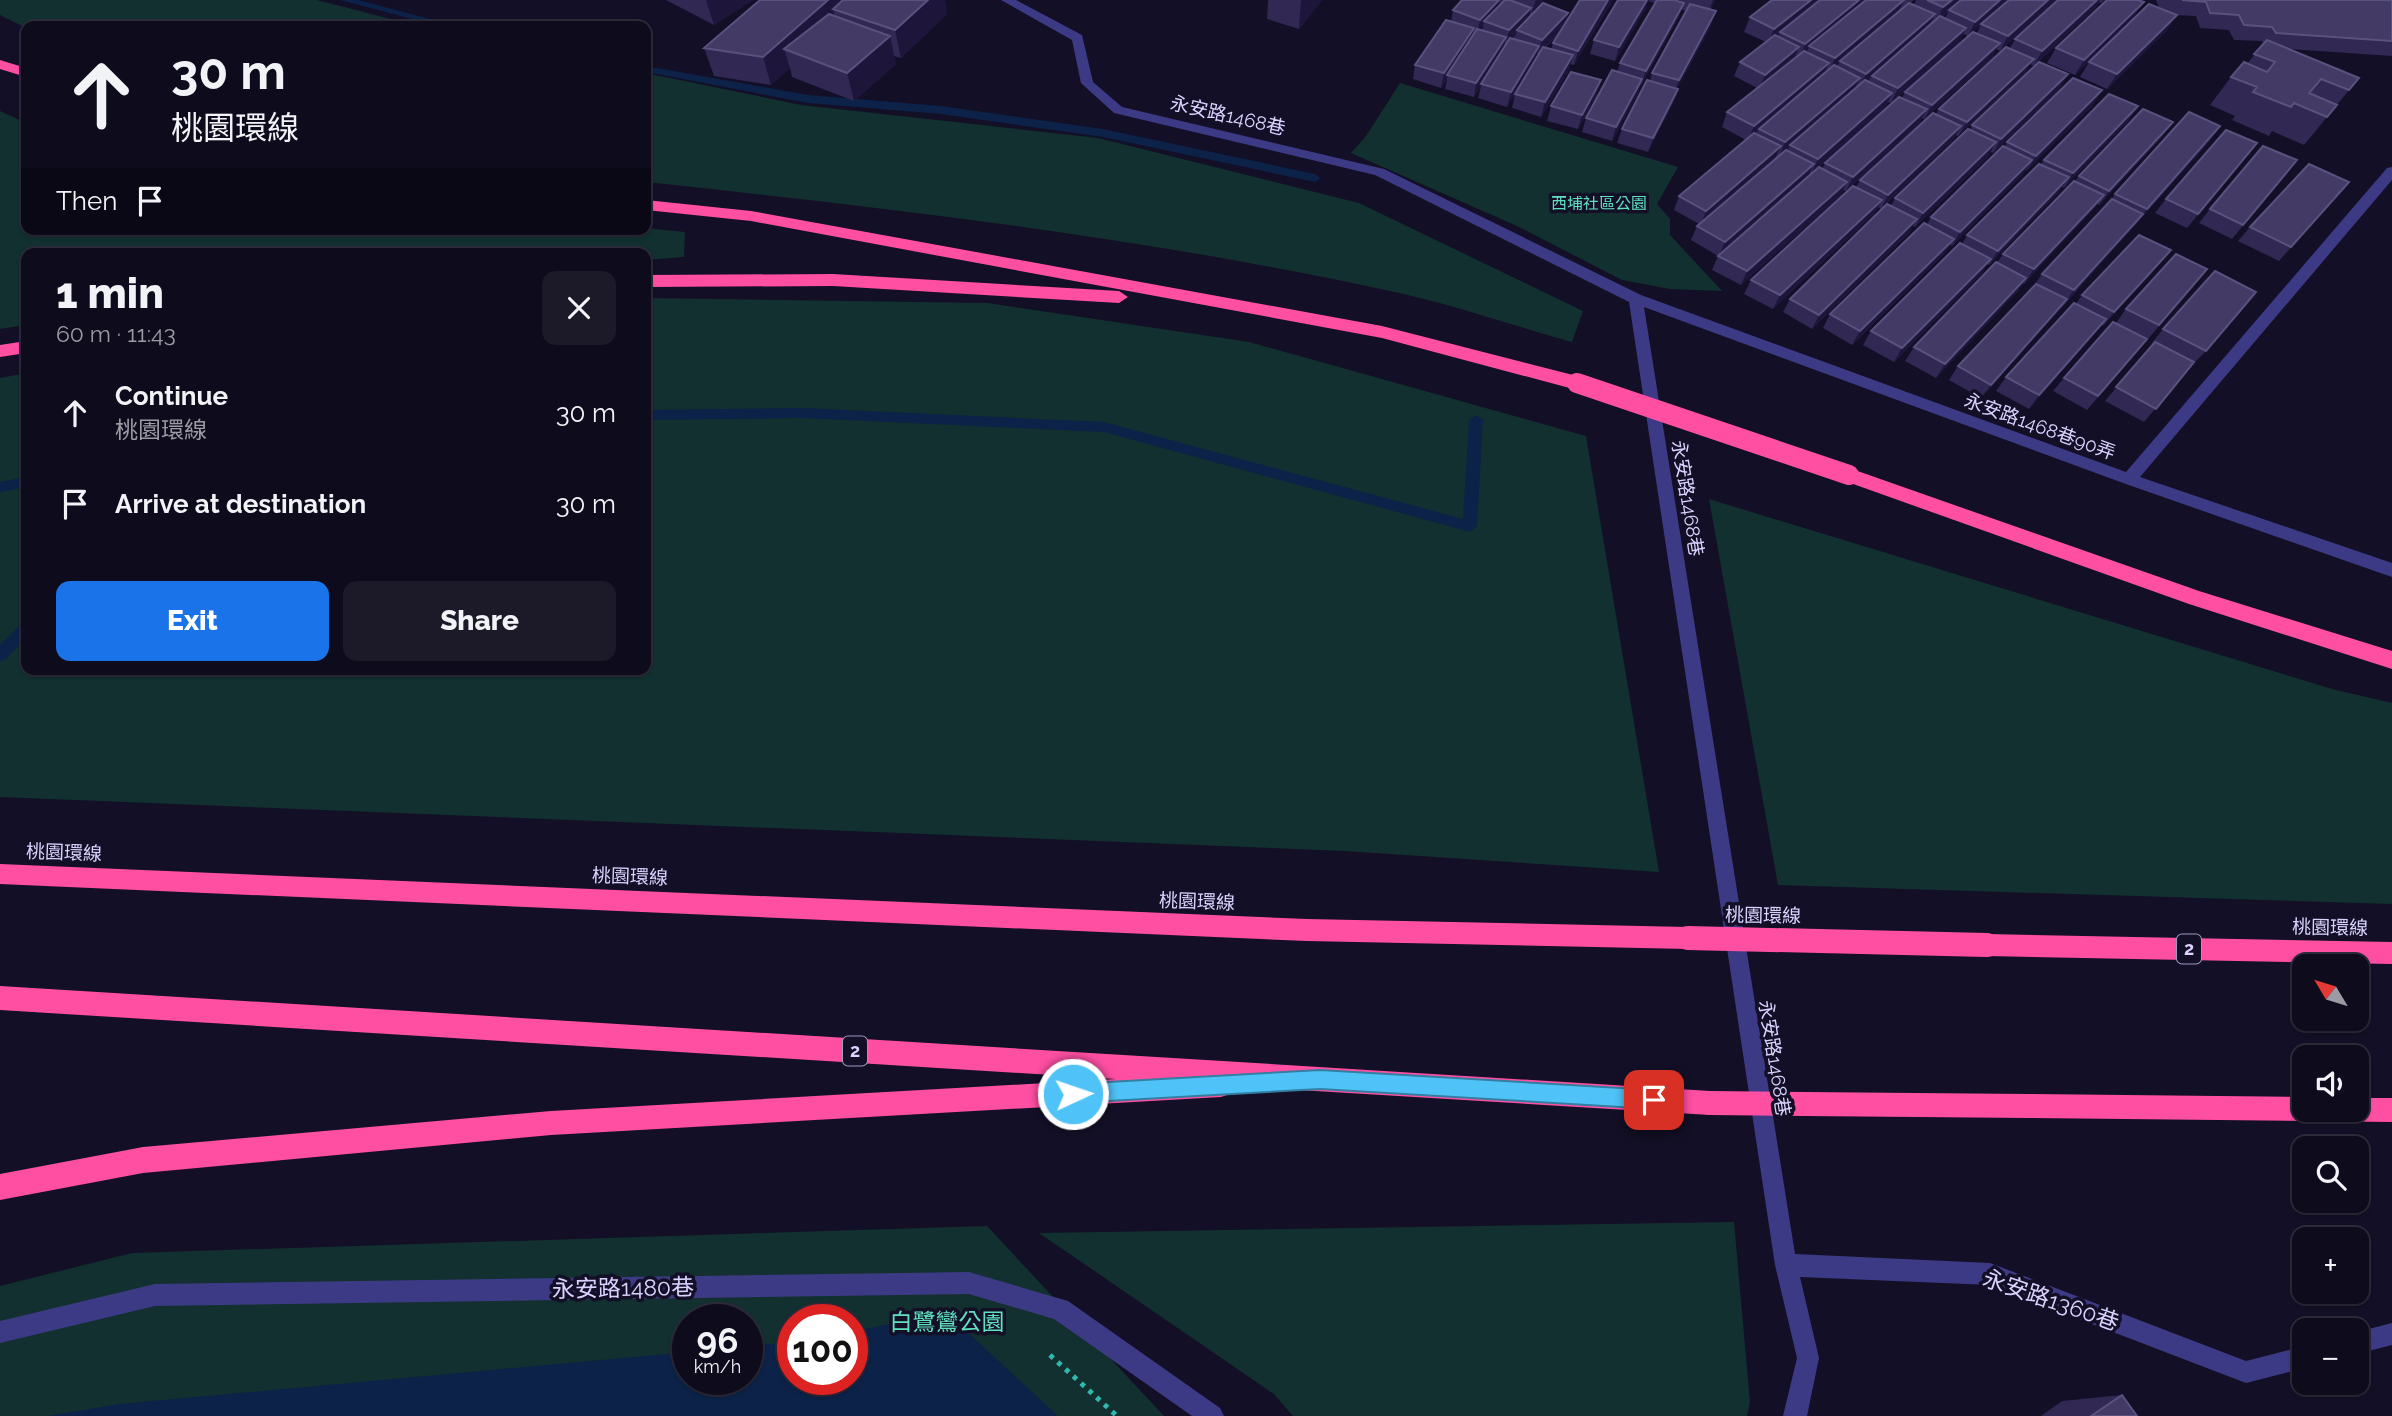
<!DOCTYPE html>
<html lang="en">
<head>
<meta charset="utf-8">
<style>
  body { margin:0; font-family:Raleway,"Noto Sans TC",sans-serif; background:#1c1929; color:#f1f3f6; height:100vh; display:flex; flex-direction:column; font-size:26px; white-space:nowrap }
  * { box-sizing:border-box; margin:0 }
  p { font-size:23px; color:#9b9ba3 }
  .icon { flex:none; width:38px; height:38px; fill:none; stroke:currentColor; stroke-width:2; stroke-linecap:round; stroke-linejoin:round }
  .map { position:relative; flex:1; overflow:hidden }
  .sheet { position:absolute; left:21px; top:248px; width:630px; height:427px; display:flex; flex-direction:column; background:#0e0b1c; border-radius:14px; box-shadow:0 2px 5px #0004,0 0 0 2px #2e2b3b }
  .sheet>* { flex:none }
  .banner { position:absolute; left:21px; top:21px; width:630px; height:214px; border-radius:14px; box-shadow:0 2px 5px #0004,0 0 0 2px #2e2b3b; background:#0e0b1c; color:#f1f3f6; overflow:hidden }
  .needle { width:46px; rotate:308deg }
  .fabs { position:absolute; left:2292px; top:954px; display:grid; gap:14px }
  .fabs a { display:grid; place-items:center; width:77px; height:77px; border-radius:14px; background:#0e0b1c; box-shadow:0 2px 5px #0004,0 0 0 2px #2e2b3b; font-size:35px }
  .speed { position:absolute; left:672px; top:1304px; display:flex; gap:14px; font-size:35px; font-weight:700; text-align:center }
  .speed>* { display:grid; place-content:center; width:91px; height:91px; border-radius:50%; background:#0e0b1c; box-shadow:0 2px 5px #0004,0 0 0 2px #2e2b3b; line-height:1 }
  .speed small { font-size:18px; font-weight:400 }
  .speed .limit { border:10px solid #d22; background:#fff; color:#111 }
  .pin { position:absolute; display:grid; place-items:center; width:60px; height:60px; color:#fff; margin:-30px; border-radius:14px; box-shadow:0 4px 10px #0006 }
  .me { position:absolute; width:77px; margin:-38px; rotate:87deg; stroke-linejoin:round; filter:drop-shadow(0 0 5px #0008) }
  .turn { display:flex; align-items:center; gap:24px; height:147px; padding:0 35px; font-size:32px }
  .turn .icon { width:91px; height:91px; stroke-width:2.5 }
  .turn b { display:block; font-size:49px; line-height:60px }
  .then { display:flex; align-items:center; height:66px; padding:0 35px; background:#0003; gap:14px; font-size:26px }
  .round { display:grid; place-items:center; flex:none; width:74px; height:74px; border-radius:14px; background:#1c1929 }
  .summary { display:flex; align-items:center; justify-content:space-between; height:119px; padding:0 35px }
  h1 { font-size:42px; font-weight:800; line-height:52px }
  .action { display:flex; gap:14px; margin-top:auto; padding:14px 35px }
  .action a { flex:1; height:80px; border-radius:14px; background:#1a73e8; color:#fff; font-size:28px; font-weight:800; line-height:80px; text-align:center }
  .action a+a { background:#1c1929; color:#f1f3f6 }
  ul { padding:0; list-style:none }
  li { display:flex; align-items:center; gap:21px; height:91px; padding:0 35px }
  li div { flex:1 }
  li b { display:block; font-size:26px }
  li em { font-style:normal }
  .map>svg:first-child { display:block }
</style>
</head>
<body>
<div class="map">
<svg width="2392" height="1416" viewBox="0 0 2392 1416">
  <rect width="100%" height="100%" fill="#130f26"/>
  <path fill="#12302f" fill-rule="evenodd" d="M0 0H317L418 26 26 28 0 15Z
    M646 73 801 105 1098 138 1359 203 1583 311 1572 342C1514 326 1457 306 1399 293 1150 238 898 209 646 182Z
    M1400 83 1678 167 1657 204 1670 219V235L1722 291 1670 289 1622 280 1517 226 1351 153 1366 136Z
    M0 111 26 123V229L646 228 685 232 684 257 646 260V254H26V325L0 329Z
    M646 298 987 303 1249 342 1586 436 1659 872 1345 851 0 797V378L26 373V670H646Z
    M1709 499 2332 689 2392 703V904L1778 885Z
    M1734 1222 1750 1402 1747 1416H1293L1274 1394 1039 1233Z
    M987 1226 1164 1416H0V1286L132 1253ZM688 1320H747V1379H688ZM793 1320H852V1379H793Z"/>
  <path fill="#0c2248" d="M948 1314 1058 1416H47L119 1404 688 1352V1379H747V1346L793 1342V1379H852V1331Z"/>
  <g fill="none" stroke-linecap="round" stroke-linejoin="round">
    <path fill="#0c2248" fill-rule="evenodd" d="M340 0H358L456 26H439Z
      M646 66 808 95 941 106 1103 129 1315 174 1321 178 1315 182 1103 137 941 114 808 103 646 72Z
      M803 408 1104 422 1463 519 1469 420 1476 415 1483 420 1477 526 1470 532 1104 432 803 418 646 420V410Z
      M26 477V487L0 492V482Z
      M26 622V638L5 660 0 661V645L21 624Z"/>
    <path stroke="#2fb8b0" stroke-width="5" stroke-dasharray="4.5 6" stroke-linecap="butt" d="M1050 1355 1117 1416"/>
    <path fill="#3d3a85" fill-rule="evenodd" d="M1001 0H1016L1082 35 1093 82 1122 107 1384 169 1641 295 2126 472 2387 168 2392 167V180L2140 477 2392 563V577L2123 483 1644 307 1795 1254 1990 1263 2246 1361 2305 1346V1368L2246 1383 1990 1285 1800 1277 1819 1358 1807 1416H1783L1797 1358 1775 1265 1629 302 1375 175 1114 113 1081 83 1072 40Z
      M969 1272 1068 1301 1220 1408 1224 1416H1192L1054 1319 969 1294 155 1306 0 1343V1321L155 1284Z
      M2392 1323V1345L2357 1354V1332Z"/>
    <path fill="#ff4fa3" fill-rule="evenodd" d="M0 60 26 68V77L0 69Z
      M646 200 751 211 1382 326 1577 376 1586 383 1577 390 1382 338 751 221 646 210Z
      M833 274 1119 291 1128 297 1119 303 833 286 646 287V275Z
      M26 341V353L0 357V345Z
      M1849 468 2199 591 2392 651V669L2189 604 1842 480 1840 475 1842 470Z
      M0 864 1307 919 1688 927 1696 930 1700 938 1696 946 1688 949 1307 941 0 884Z
      M1987 934 2392 942V964L1987 956 1979 953 1975 945 1979 937Z
      M0 986 1710 1091 1719 1094 1722 1103 1719 1112 1710 1115 1233 1086 1230 1094 1221 1097 551 1135 143 1173 0 1200V1174L143 1147 551 1111 1116 1079 0 1010Z
      M2028 1094 2305 1097V1110H2357V1098H2392V1122L2028 1118 2019 1115 2016 1106 2019 1097Z"/>
    <path stroke="#ff4fa3" stroke-width="20" d="M1577 383 1849 475"/>
    <path stroke="#ff4fa3" stroke-width="24" d="M1688 938 1987 945
      M1710 1103 2028 1106"/>
  </g>
  <path fill="#312854" fill-rule="evenodd" d="M666 0H753L714 25Z
    M760 0 947 14 901 58 894 56 896 64 854 101 792 77 790 68 771 85 714 76 704 48Z
    M1268 0H1322L1299 29 1267 19Z
    M1462 0H1543L1534 13H1568L1566 23 1613 0 1574 65 1570 64 1569 70 1541 117 1512 108 1515 94 1507 107 1478 98 1481 86 1474 97 1445 89 1447 80 1441 88 1413 79 1415 65 1451 22 1453 10ZM1560 32 1553 43 1551 50 1545 48Z
    M1618 0H1675L1679 2 1680 0H1715L1710 10 1711 26 1677 89 1673 103 1648 152 1617 143 1622 129 1650 81 1652 73 1686 11 1681 9 1679 17 1641 85H1640L1638 93 1612 141 1582 132 1586 118 1617 72 1620 63 1655 3 1648 1 1646 8 1615 61 1590 54 1594 40Z
    M1772 0H1914L1910 3 1914 5 1916 0H1961L1942 17 1945 19 1949 10 2008 0 1968 36 1963 34 1959 43 1891 103 1888 102 1885 108 1811 174 1810 173 1808 177 1822 169 1825 163 1902 98 1905 92 1977 33 1981 24 2056 0 2000 51 1996 49 1992 58 1924 119 1922 118 1919 124 1846 191 1843 190 1840 196 1741 285 1712 270 1718 256 1691 240 1697 226 1699 224 1674 210 1679 196 1746 140 1722 127 1727 112 1757 88 1734 76 1740 62 1766 42 1744 32 1750 17Z
    M2058 0H2104L2101 3 2099 2 2095 8 2034 66 2030 64 2025 73 1958 136 1956 135 1953 140 1881 209 1878 207 1874 214 1773 309 1744 294 1751 280 1856 187 1860 180 1936 114 1939 109 2010 48 2015 39Z
    M2156 0H2392V56L2289 49 2359 78 2304 145 2272 131 2269 136 2232 120 2235 116 2210 105 2231 77 2247 64 2263 44 2262 41 2234 40 2229 30 2200 28 2196 16 2176 15 2167 30 2107 89 2080 77 2089 62 2159 8Z
    M2134 17 2075 75 2047 63 2056 48Z
    M2068 74 2059 89 1993 153 1990 152 1988 157 1915 227 1913 226 1909 233 1812 329 1783 312 1790 299 1891 206 1895 198 1970 130 1972 125Z
    M1597 94 1578 129 1547 121 1551 106Z
    M2093 105 2027 170H2026L2023 174 1952 246 1950 245 1945 253 1852 345 1823 328 1830 314 1927 225 1931 217 2005 147 2007 142Z
    M2138 106 2128 121 2064 188 2062 187 2059 192 1989 265 1987 264 1982 273 1894 362 1863 345 1871 331 1962 244 1967 235 2041 164 2044 160Z
    M2163 136 2099 205 2097 204 2024 284 2023 283 2017 292 1936 378 1905 361 1914 347 1997 263 2003 254 2075 181 2079 176Z
    M2210 141 1981 398 1949 380 1958 366 2034 285 2042 274 2111 200 2115 194Z
    M2246 157 2187 228 2155 213 2166 199Z
    M2297 160 2232 239 2199 223 2210 209Z
    M2349 182 2279 261 2238 241 2250 227Z
    M2160 264 2103 326 2102 325 2029 409 1996 391 2006 377 2076 304 2082 295Z
    M2196 283 2087 410 2053 391 2064 378 2116 323 2126 309Z
    M2163 329 2206 351 2193 364 2144 422 2105 401 2153 344 2152 343Z
    M2122 1395 2137 1416H2041L2062 1401Z"/>
  <path fill="#1d163a" d="M706 0H753L714 25Z
    M828 0H860L833 9 837 26 784 49 790 68 771 85 763 57Z
    M928 0H945L947 14 901 58 895 30Z
    M1301 0H1322L1299 29 1301 1Z
    M1499 0H1500L1497 13 1484 21 1483 28 1477 35 1480 20Z
    M1536 0H1543L1531 16 1535 2Z
    M1608 0H1613L1574 65 1578 51Z
    M1647 0H1649L1646 8 1615 61 1619 47Z
    M1713 0H1715L1707 16Z
    M1811 0H1823L1780 32 1779 35 1768 44 1774 29Z
    M1859 0H1869L1809 46 1807 52 1799 59 1805 44Z
    M1904 0 1897 15 1840 61 1838 65 1828 73 1835 58Z
    M1952 0H1961L1936 22 1943 7Z
    M2000 0H2008L1968 36 1975 22Z
    M2048 0H2056L2000 51 2008 36Z
    M2097 0H2100L2095 8 2034 66 2042 51Z
    M2144 2 2134 17 2075 75 2084 60Z
    M1684 3 1679 17 1641 85 1646 71Z
    M1531 8 1528 23 1517 30 1516 35 1506 45 1509 30Z
    M1716 11 1711 26 1674 95 1679 80Z
    M1568 13 1564 27 1538 54 1542 40Z
    M1935 14 1928 29 1872 76 1870 79 1859 88 1866 74Z
    M2177 15 2167 30 2107 89 2117 74Z
    M1474 28 1471 43 1447 75V80L1441 88 1444 73Z
    M1966 28 1959 43 1891 103 1898 88Z
    M890 36 896 64 854 101 847 73Z
    M1506 37 1503 52 1474 97 1476 83Z
    M2000 43 1992 58 1924 119 1932 105Z
    M1539 46 1536 61 1507 107 1511 92Z
    M1799 47 1793 62 1759 89 1765 75Z
    M1573 55 1569 70 1541 117 1545 102Z
    M2034 59 2025 73 1958 136 1967 122Z
    M1829 63 1823 77 1759 129 1757 132 1748 140 1754 126Z
    M2068 74 2059 89 1993 153 2001 139Z
    M1860 78 1853 92 1790 145 1789 148 1779 157 1785 142Z
    M1642 79 1638 93 1612 141 1616 127Z
    M1601 80 1597 94 1578 129 1582 115Z
    M1678 89 1673 103 1648 152 1653 138Z
    M2102 90 2093 105 2027 170 2036 156Z
    M1892 93 1885 108 1811 174 1818 159Z
    M2138 106 2128 121 2064 188 2073 173Z
    M1927 109 1919 124 1846 191 1853 177Z
    M2173 122 2163 136 2099 205 2109 191Z
    M1961 126 1953 140 1881 209 1888 195Z
    M2220 126 2210 141 2136 224 2147 209Z
    M1996 142 1988 157 1915 227 1923 213Z
    M1781 146 1774 161 1701 225 1706 211Z
    M2032 160 2023 174 1952 246 1960 232Z
    M1814 164 1807 178 1719 256 1725 242Z
    M2069 177 2059 192 1989 265 1998 251Z
    M1847 182 1840 196 1741 285 1747 271Z
    M2104 195 2094 209 2024 284 2034 269Z
    M1882 200 1874 214 1773 309 1780 295Z
    M2143 214 2133 228 2064 304 2074 290Z
    M1917 219 1909 233 1812 329 1819 315Z
    M1954 239 1945 253 1852 345 1860 331Z
    M2171 250 2160 264 2103 326 2114 312Z
    M1991 259 1982 273 1894 362 1902 348Z
    M2026 278 2017 292 1936 378 1945 364Z
    M2067 299 2057 313 1981 398 1991 385Z
    M2106 319 2095 333 2029 409 2039 395Z"/>
  <path fill="#433a66" stroke="#5a527e" stroke-width="2" d="M760 0H828L763 57 704 48Z
    M843 0H928L895 30 833 9Z
    M1462 0H1499L1480 20 1453 10Z
    M1505 0H1510L1531 8 1509 30 1484 21Z
    M1580 0H1608L1578 51 1553 43Z
    M1618 0H1647L1619 47 1594 40Z
    M1657 0H1674L1684 3 1646 71 1620 63Z
    M1772 0H1811L1774 29 1750 17Z
    M1820 0H1859L1805 44 1780 32Z
    M1866 0H1904L1835 58 1809 46Z
    M1927 0H1952L1943 7Z
    M1961 0H2000L1975 22 1949 10Z
    M2009 0H2048L2008 36 1981 24Z
    M2058 0H2097L2042 51 2015 39Z
    M2107 0H2138L2144 2 2084 60 2056 48Z
    M2182 0H2392V41L2276 33 2272 27 2244 25 2239 15 2210 13 2206 2Z
    M1543 3 1568 13 1542 40 1517 30Z
    M1909 3 1935 14 1866 74 1840 61Z
    M1690 4 1716 11 1679 80 1652 73Z
    M2149 4 2177 15 2117 74 2089 62Z
    M829 14 890 36 847 73 784 49Z
    M1940 16 1966 28 1898 88 1872 76Z
    M1446 20 1474 28 1444 73 1415 65Z
    M1477 29 1506 37 1476 83 1447 75Z
    M1973 32 2000 43 1932 105 1905 92Z
    M1775 35 1799 47 1765 75 1740 62Z
    M1510 38 1539 46 1511 92 1481 84Z
    M2267 40 2359 78 2349 90 2321 79 2309 93 2337 105 2327 117 2294 103 2291 107 2253 92 2257 87 2231 77 2244 62 2267 72 2275 62 2254 54Z
    M1543 47 1573 55 1545 102 1515 94Z
    M2006 47 2034 59 1967 122 1939 109Z
    M1804 51 1829 63 1754 126 1727 112Z
    M2039 62 2068 74 2001 139 1972 125Z
    M1834 65 1860 78 1785 142 1759 129Z
    M1612 70 1642 79 1616 127 1586 118Z
    M1571 72 1601 80 1582 115 1551 106Z
    M2073 78 2102 90 2036 156 2007 142Z
    M1647 80 1678 89 1653 138 1622 129Z
    M1865 80 1892 93 1818 159 1790 145Z
    M2109 94 2138 106 2073 173 2044 160Z
    M1899 97 1927 109 1853 177 1825 163Z
    M2143 109 2173 122 2109 191 2079 176Z
    M2189 112 2220 126 2147 209 2115 194Z
    M1933 113 1961 126 1888 195 1860 180Z
    M1968 129 1996 142 1923 213 1895 198Z
    M2226 130 2257 143 2198 214 2166 199Z
    M1754 133 1781 146 1706 211 1679 196Z
    M2003 146 2032 160 1960 232 1931 217Z
    M2263 146 2297 160 2243 225 2210 209Z
    M1786 150 1814 164 1725 242 1697 226Z
    M2039 164 2069 177 1998 251 1967 235Z
    M2309 164 2349 182 2291 247 2250 227Z
    M1819 167 1847 182 1747 271 1718 256Z
    M2074 181 2104 195 2034 269 2003 254Z
    M1853 186 1882 200 1780 295 1751 280Z
    M2112 199 2143 214 2074 290 2042 274Z
    M1887 204 1917 219 1819 315 1790 299Z
    M1924 223 1954 239 1860 331 1830 314Z
    M2139 235 2171 250 2114 312 2082 295Z
    M1960 243 1991 259 1902 348 1871 331Z
    M2176 254 2207 269 2159 325 2126 309Z
    M1996 262 2026 278 1945 364 1914 347Z
    M2215 271 2256 292 2206 351 2163 329Z
    M2036 284 2067 299 1991 385 1958 366Z
    M2074 303 2106 319 2039 395 2006 377Z
    M2113 322 2147 339 2098 396 2064 378Z
    M2155 342 2194 362 2156 409 2116 387Z
    M2122 1395 2137 1416H2091Z"/>
  <path fill="#4fc3f7" stroke="#337fa1" stroke-width="2" d="M1320 1070 1654 1090 1661 1093 1664 1100 1661 1106 1654 1109 1320 1089 1073 1103 1066 1100 1063 1094 1066 1087 1073 1084Z"/>
  <g text-anchor="middle" stroke-width="7" stroke-linejoin="round" paint-order="stroke">
    <g font-size="16" fill="#5fe0c0" stroke="#130f26">
      <text x="1599" y="209">西埔社區公園</text>
    </g>
    <g fill="#130f26" stroke="#9e99be" stroke-width="2">
      <rect x="2177" y="934.5" width="24" height="29" rx="5"/>
      <rect x="843" y="1036.5" width="24" height="29" rx="5"/>
    </g>
    <g font-size="18" font-weight="bold" fill="#d9d4ff">
      <text x="2189" y="955">2</text>
      <text x="855" y="1057">2</text>
    </g>
    <g font-size="19" fill="#d9d4ff" stroke="#130f26">
      <text transform="translate(1228 115) rotate(13)" y="7">永安路1468巷</text>
      <text transform="translate(2040 426) rotate(20)" y="7">永安路1468巷90弄</text>
      <text transform="translate(1688 498) rotate(81)" y="7">永安路1468巷</text>
      <text transform="translate(64 852) rotate(2)" y="7">桃園環線</text>
      <text transform="translate(630 876) rotate(2)" y="7">桃園環線</text>
      <text transform="translate(1197 901) rotate(2)" y="7">桃園環線</text>
      <text transform="translate(1763 915) rotate(1)" y="7">桃園環線</text>
      <text transform="translate(2330 927) rotate(1)" y="7">桃園環線</text>
      <text transform="translate(1775 1058) rotate(81)" y="7">永安路1468巷</text>
    </g>
    <g font-size="23" fill="#d9d4ff" stroke="#130f26">
      <text transform="translate(623 1288) rotate(-1)" y="8">永安路1480巷</text>
      <text transform="translate(2051 1300) rotate(19)" y="8">永安路1360巷</text>
    </g>
    <g font-size="23" fill="#5fe0c0" stroke="#130f26">
      <text x="947" y="1330">白鷺鸞公園</text>
    </g>
  </g>
</svg>
<div class="fabs">
<a><svg class="needle" viewBox="-14 -14 28 28"><path d="M0-13l5 13h-10z" fill="#e53935"/><path d="M0 13l5-13h-10z" fill="#9b9ba3"/></svg></a>
<a><svg class="icon" aria-label="sound" viewBox="0 0 24 24"><path d="M4 9h4l5-4v14l-5-4H4zM17 9q2 3 0 6"/></svg></a>
<a><svg class="icon" aria-label="search" viewBox="0 0 24 24"><circle cx="10" cy="10" r="6"/><path d="M15 15l6 6"/></svg></a>
<a>+</a>
<a>−</a>
</div>
<div class="speed"><div>96<small>km/h</small></div><div class="limit">100</div></div>
<div class="pin" style="left:1654px;top:1100px;background:#d93025"><svg class="icon" aria-label="arrive" viewBox="0 0 24 24"><path d="M6 21V4h12l-3 4 3 4H6"/></svg></div>
<svg class="me" style="left:1073px;top:1094px" viewBox="-20 -20 40 40"><circle r="17" fill="#4fc3f7" stroke="#fff" stroke-width="3"/><path d="M0-11L8 9 0 5-8 9z" fill="#fff"/></svg>
<div class="banner">
<div class="turn"><svg class="icon" aria-label="ahead" viewBox="0 0 24 24"><path d="M12 20V5M6 11l6-6 6 6"/></svg><div><b>30 m</b>桃園環線</div></div>
<div class="then">Then<svg class="icon" aria-label="arrive" viewBox="0 0 24 24"><path d="M6 21V4h12l-3 4 3 4H6"/></svg></div>
</div>
<section class="sheet">
<div class="summary"><div><h1>1 min</h1><p>60 m · 11:43</p></div><a class="round"><svg class="icon" aria-label="close" viewBox="0 0 24 24"><path d="M6 6l12 12M18 6L6 18"/></svg></a></div>
<ul>
<li><svg class="icon" aria-label="ahead" viewBox="0 0 24 24"><path d="M12 20V5M6 11l6-6 6 6"/></svg><div><b>Continue</b><p>桃園環線</p></div><em>30 m</em></li>
<li><svg class="icon" aria-label="arrive" viewBox="0 0 24 24"><path d="M6 21V4h12l-3 4 3 4H6"/></svg><div><b>Arrive at destination</b></div><em>30 m</em></li>
</ul>
<div class="action"><a>Exit</a><a>Share</a></div>
</section>
</div>
</body>
</html>
